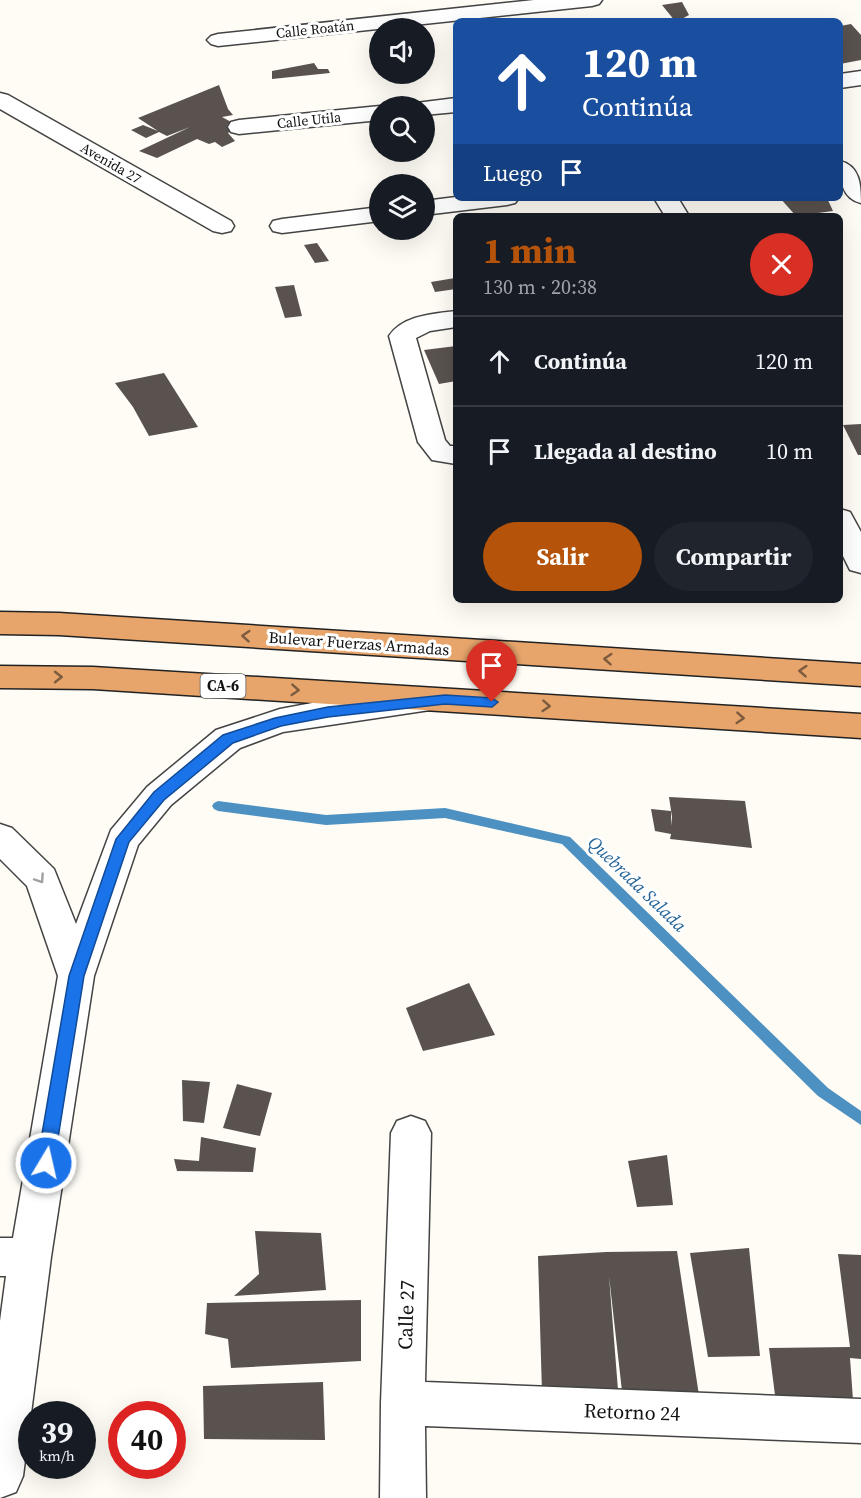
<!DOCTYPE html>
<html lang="es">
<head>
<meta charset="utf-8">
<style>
  body { margin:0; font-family:"Source Serif 4",serif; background:#20242c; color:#f1f3f6; height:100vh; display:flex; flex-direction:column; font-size:22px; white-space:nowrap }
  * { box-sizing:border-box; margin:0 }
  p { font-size:20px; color:#9ea1a6 }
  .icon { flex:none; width:33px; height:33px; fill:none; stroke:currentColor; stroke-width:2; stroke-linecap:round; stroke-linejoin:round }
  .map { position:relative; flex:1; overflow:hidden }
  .sheet { position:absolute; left:453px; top:213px; width:390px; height:390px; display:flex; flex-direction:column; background:#171b24; border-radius:9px; box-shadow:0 6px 24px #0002 }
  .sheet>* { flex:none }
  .guide { position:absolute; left:453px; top:18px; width:390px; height:183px; border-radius:9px; box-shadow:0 6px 24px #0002; background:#1a4fa0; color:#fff; overflow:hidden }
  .tools { position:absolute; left:369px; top:18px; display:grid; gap:12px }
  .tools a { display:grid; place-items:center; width:66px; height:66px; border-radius:50%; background:#171b24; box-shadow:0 6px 24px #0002; font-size:30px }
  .speed { position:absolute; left:18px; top:1401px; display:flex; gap:12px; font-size:30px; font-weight:700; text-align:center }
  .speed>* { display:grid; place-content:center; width:78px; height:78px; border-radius:50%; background:#171b24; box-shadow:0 6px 24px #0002; line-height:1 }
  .speed small { font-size:15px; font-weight:400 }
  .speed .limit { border:9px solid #d22; background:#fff; color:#111 }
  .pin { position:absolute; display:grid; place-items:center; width:51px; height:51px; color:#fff; margin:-62px -26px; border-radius:50% 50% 50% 0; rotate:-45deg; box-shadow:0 0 6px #0007 }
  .pin .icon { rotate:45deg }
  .me { position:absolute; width:66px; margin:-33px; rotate:9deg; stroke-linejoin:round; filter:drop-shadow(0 0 4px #0008) }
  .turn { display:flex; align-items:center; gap:21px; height:126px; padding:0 30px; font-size:27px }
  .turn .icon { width:78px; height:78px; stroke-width:2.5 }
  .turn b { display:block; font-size:42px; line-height:51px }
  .then { display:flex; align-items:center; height:57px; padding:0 30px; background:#0003; gap:12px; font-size:22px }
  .round { display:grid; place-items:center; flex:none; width:63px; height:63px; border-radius:32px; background:#20242c }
  .summary { display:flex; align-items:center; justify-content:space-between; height:102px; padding:0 30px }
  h1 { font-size:36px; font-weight:700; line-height:45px; color:#b45309 }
  .cta { display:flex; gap:12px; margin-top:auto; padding:12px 30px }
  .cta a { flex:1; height:69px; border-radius:36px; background:#b45309; color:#fff; font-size:24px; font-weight:700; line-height:69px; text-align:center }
  .cta a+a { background:#20242c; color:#f1f3f6 }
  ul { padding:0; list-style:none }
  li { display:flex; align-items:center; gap:18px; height:90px; padding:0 30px; border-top:2px solid #363941 }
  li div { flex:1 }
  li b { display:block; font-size:22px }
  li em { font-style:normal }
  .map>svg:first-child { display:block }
</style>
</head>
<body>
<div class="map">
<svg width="861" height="1498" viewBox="0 0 861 1498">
  <rect width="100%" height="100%" fill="#fefcf5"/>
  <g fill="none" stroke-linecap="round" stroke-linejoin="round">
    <path fill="#4c91c2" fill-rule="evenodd" d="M218 801 326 815 445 808 570 837 828 1088 861 1111V1125L818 1096 562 844 445 818 326 825 218 811 214 809 212 806 214 803Z"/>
  </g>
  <path fill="#59524e" d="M682 2 689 15 678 21H675L662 5Z
    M851 24 861 35V60L840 64V26Z
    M314 63 318 69H328L330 73 272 79V71Z
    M219 85 228 109 233 115 222 117 233 123 227 125 234 129 228 133 235 141 222 147 215 142 209 144 197 139 157 158 139 151 190 127 167 136 159 132 146 138 131 130 143 125 158 131 138 118Z
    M780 198H827L833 211 796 216Z
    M317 243 329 261 315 263 304 245Z
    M455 278 456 289 435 292 431 282Z
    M294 285 302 316 285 318 275 287Z
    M456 346V381L439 384 424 350Z
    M164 373 198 427 149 436 133 407 115 383Z
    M861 424V455H858L843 425Z
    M669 797 745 801 752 848 670 839 671 834 655 831 651 809 671 811V826L672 817Z
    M469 983 495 1035 423 1051 406 1008Z
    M182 1080 210 1082 204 1123 183 1121Z
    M237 1084 272 1093 260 1136 223 1128Z
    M201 1137 256 1148 253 1172 177 1171 174 1159 199 1161Z
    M667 1155 673 1205 637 1207 628 1161Z
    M255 1231 321 1233 326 1290 234 1296 259 1274Z
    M749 1248 760 1356 708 1357 690 1253Z
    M677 1251 700 1402 623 1400 609 1276 618 1390 542 1393 538 1256 606 1252Z
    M838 1254 861 1255V1359L850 1358 853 1400 775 1395 769 1348 850 1347Z
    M361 1300V1361L231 1368 228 1339 205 1334 207 1303Z
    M323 1382 325 1440 204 1439 203 1386Z"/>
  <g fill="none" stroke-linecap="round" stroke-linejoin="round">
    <g stroke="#444" stroke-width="3">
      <path id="minor" d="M534 0H602L599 4 592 6 218 46 211 44 207 40 211 36 218 34Z
        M861 71V85L840 88V74Z
        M0 93 8 95 231 221 234 226 231 231 222 233 213 231 0 109Z
        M456 98V112L424 115V106H414L416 103Z
        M380 106V120L239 134 231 132 228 127 231 122 239 120Z
        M840 161C860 166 861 185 861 203 841 198 840 179 840 161Z
        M456 197V198H519L515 203 507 205 424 215V201Z
        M654 198H678L689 216H665Z
        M380 207V221L282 233 273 231 270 226 273 221 282 219Z
        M456 311V327L430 331 416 338 445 440 450 446H456V464L432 460 418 442 389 336C403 315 433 314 456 311Z
        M840 509 850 512 861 532V573L850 570 840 550Z
        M419 690 430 694 435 702 430 710 283 732 240 748 171 805 138 845 94 976 51 1257 23 1476 16 1492 0 1498V1321L6 1276H0V1238H13L58 976 27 886 0 859V824L12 828 54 869 76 924 111 830 147 787 216 730 280 709 328 700Z
        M411 1116 425 1121 431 1133 425 1382 861 1399V1443L425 1426 426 1498H380L381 1403 391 1133 397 1121Z"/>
    </g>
    <g stroke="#222" stroke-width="3">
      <path id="highway" d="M0 612 59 613 861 664V686L59 635 0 634Z
        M0 666 93 667 861 714V738L93 689 0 688Z"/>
    </g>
    <use href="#minor" fill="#fff" fill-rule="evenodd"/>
    <use href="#highway" fill="#e7a56b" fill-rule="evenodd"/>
  </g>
  <defs><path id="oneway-chevron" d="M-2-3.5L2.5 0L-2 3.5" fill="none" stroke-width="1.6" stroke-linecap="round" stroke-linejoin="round" transform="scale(1.5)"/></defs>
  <g stroke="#7c5b3e">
    <use href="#oneway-chevron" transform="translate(246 636) rotate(-176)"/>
    <use href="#oneway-chevron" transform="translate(608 659) rotate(-176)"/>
    <use href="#oneway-chevron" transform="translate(803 671) rotate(-176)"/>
    <use href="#oneway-chevron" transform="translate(58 677)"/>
    <use href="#oneway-chevron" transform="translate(295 690) rotate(4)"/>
    <use href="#oneway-chevron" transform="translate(546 706) rotate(4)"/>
    <use href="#oneway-chevron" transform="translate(740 718) rotate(4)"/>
  </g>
  <use stroke="#a0a0a0" href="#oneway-chevron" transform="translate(40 879) rotate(56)"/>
  <path fill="#1a73e8" stroke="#114b97" stroke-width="1.5" d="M445 695 492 698 498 702 492 707 445 704 328 717 281 726 233 743 164 800 129 842 84 976 54 1163 51 1168 46 1170 40 1168 37 1163 69 976 116 839 154 792 223 735 275 718 328 707Z"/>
  <g text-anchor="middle" stroke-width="6" stroke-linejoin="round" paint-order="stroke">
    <g font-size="14" fill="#111" stroke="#fff">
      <text transform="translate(315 29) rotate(-6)" y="5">Calle Roatán</text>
      <text transform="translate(309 120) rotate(-6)" y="5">Calle Utila</text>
      <text transform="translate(111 163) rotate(30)" y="5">Avenida 27</text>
    </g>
    <rect fill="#fff" stroke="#585858" stroke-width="1.5" x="200.5" y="674" width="45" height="24" rx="4.5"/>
    <g font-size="15" font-weight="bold" fill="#111">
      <text x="223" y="691">CA-6</text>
    </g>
    <g font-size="16" fill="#111" stroke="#fff">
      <text transform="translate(359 643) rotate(4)" y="6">Bulevar Fuerzas Armadas</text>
    </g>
    <g font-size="18" font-style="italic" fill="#246498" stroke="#fff">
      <text transform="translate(637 884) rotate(44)" y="6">Quebrada Salada</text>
    </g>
    <g font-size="20" fill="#111" stroke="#fff">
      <text transform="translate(406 1315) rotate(-88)" y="7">Calle 27</text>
      <text transform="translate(632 1412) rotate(2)" y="7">Retorno 24</text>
    </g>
  </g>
</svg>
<div class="tools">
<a><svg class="icon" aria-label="sound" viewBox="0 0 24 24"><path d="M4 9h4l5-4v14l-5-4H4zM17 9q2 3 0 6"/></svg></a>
<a><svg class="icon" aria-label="search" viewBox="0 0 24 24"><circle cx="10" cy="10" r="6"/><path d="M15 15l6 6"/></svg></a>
<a><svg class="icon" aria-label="layers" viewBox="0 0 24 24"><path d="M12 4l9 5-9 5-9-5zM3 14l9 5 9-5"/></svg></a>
</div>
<div class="speed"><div>39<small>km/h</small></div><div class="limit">40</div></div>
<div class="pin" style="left:492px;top:702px;background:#d93025"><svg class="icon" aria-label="arrive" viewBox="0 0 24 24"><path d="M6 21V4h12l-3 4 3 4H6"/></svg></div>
<svg class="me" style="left:46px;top:1163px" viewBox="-20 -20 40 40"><circle r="17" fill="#1a73e8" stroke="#fff" stroke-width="3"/><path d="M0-11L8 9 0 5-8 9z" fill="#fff"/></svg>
<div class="guide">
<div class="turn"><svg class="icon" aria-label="ahead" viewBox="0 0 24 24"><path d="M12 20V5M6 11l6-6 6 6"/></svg><div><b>120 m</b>Continúa</div></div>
<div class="then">Luego<svg class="icon" aria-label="arrive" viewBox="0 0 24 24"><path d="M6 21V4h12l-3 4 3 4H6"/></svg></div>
</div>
<section class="sheet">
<div class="summary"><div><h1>1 min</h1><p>130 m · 20:38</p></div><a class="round" style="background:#d93025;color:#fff"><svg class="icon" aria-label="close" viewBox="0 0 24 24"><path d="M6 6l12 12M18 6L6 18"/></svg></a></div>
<ul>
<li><svg class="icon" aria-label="ahead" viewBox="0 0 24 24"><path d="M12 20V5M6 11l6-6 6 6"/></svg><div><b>Continúa</b></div><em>120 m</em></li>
<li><svg class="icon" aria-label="arrive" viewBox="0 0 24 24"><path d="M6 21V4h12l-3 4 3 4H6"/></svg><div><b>Llegada al destino</b></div><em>10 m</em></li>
</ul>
<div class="cta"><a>Salir</a><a>Compartir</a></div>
</section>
</div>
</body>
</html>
